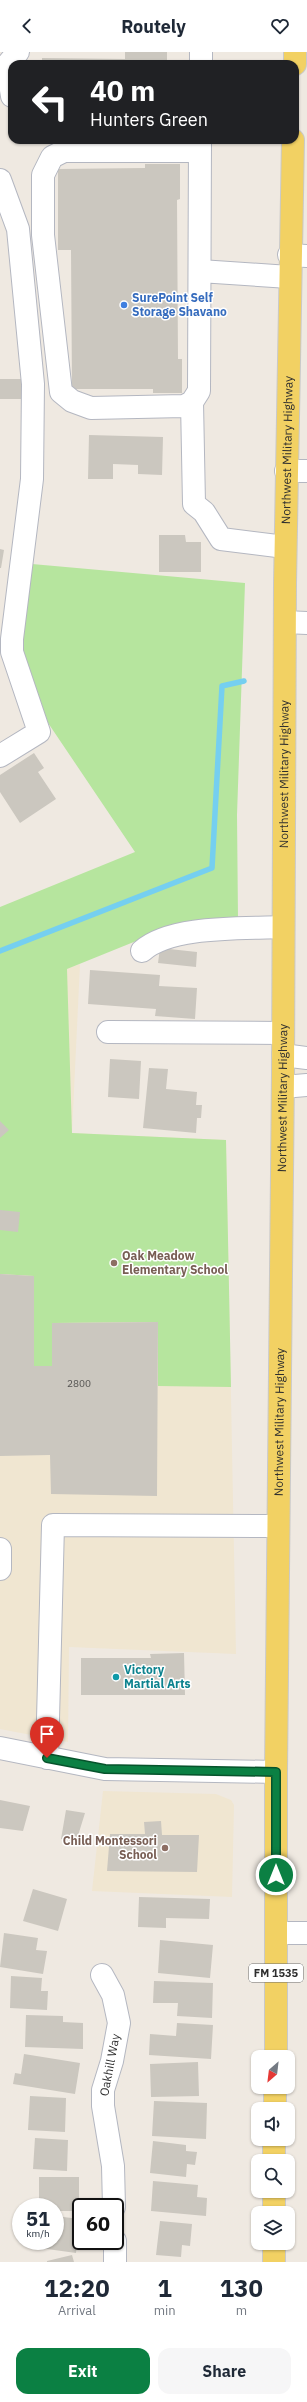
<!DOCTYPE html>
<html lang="en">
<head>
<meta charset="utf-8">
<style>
  body { margin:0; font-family:"IBM Plex Sans",sans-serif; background:#f6f6f7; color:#1f2937; height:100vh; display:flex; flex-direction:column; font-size:15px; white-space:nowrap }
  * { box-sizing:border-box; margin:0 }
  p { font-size:13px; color:#747a83 }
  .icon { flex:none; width:22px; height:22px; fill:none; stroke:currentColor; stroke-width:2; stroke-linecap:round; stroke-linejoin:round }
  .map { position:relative; height:2210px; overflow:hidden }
  .sheet { display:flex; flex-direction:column; background:#fff; flex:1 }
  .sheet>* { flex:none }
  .banner { position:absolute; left:8px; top:8px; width:291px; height:84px; border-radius:12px; box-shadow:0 1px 3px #0004; background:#202124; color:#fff; overflow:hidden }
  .needle { width:26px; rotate:208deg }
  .fabs { position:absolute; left:251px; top:1998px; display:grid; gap:8px }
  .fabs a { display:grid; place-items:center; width:44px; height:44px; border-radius:8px; background:#fff; box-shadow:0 1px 3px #0004; font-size:20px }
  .speed { position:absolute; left:12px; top:2146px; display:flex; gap:8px; font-size:20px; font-weight:700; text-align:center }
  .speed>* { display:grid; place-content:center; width:52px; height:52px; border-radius:50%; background:#fff; box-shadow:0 1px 3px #0004; line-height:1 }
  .speed small { font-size:10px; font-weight:400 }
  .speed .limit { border:2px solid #111; border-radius:6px; background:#fff; color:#111 }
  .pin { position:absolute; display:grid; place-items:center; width:34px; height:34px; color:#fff; margin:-41px -17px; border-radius:50% 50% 50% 0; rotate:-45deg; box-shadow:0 0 4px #0007 }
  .pin .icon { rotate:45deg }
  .me { position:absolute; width:44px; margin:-22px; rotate:0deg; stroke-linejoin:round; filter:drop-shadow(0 0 3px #0008) }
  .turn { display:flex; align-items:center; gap:14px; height:84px; padding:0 16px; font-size:18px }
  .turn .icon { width:52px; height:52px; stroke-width:2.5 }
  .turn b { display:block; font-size:28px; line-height:34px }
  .eta { display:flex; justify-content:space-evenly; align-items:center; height:68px; text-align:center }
  .eta b { font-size:24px; font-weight:700; line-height:28px }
  .action { display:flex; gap:8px; margin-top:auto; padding:8px 16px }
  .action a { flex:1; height:46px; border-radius:12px; background:#0b8043; color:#fff; font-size:16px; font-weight:700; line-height:46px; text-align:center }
  .action a+a { background:#f6f6f7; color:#1f2937 }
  header { display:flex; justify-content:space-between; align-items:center; height:52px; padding:0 16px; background:#fff; font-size:18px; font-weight:700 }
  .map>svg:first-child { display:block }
</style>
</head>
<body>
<header><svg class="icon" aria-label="back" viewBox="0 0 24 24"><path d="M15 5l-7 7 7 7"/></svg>Routely<svg class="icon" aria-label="heart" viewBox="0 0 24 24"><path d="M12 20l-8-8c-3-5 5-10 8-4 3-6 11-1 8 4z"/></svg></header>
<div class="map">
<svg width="307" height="2210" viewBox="0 0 307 2210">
  <rect width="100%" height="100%" fill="#efe9e1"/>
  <path fill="#f0e6d1" d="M80 912 72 1081 226 1088 236 1602 69 1595 68 1690 0 1677V941Z
    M103 1739 216 1742 231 1748 234 1753 232 1845 92 1839Z"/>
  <path fill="#b6e59e" d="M32 512 245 531 237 763 238 867 156 881 67 917 72 1081 226 1088 231 1335 158 1334V1270L52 1271V1314H34V1224L0 1222V855L135 800 38 656 22 592Z"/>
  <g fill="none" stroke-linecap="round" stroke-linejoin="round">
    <path stroke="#75cff0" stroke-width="5.5" d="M0 899 212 816 222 634 244 629"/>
  </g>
  <path fill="#cbc7bf" d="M125 0H167V12H42V6L125 7Z
    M145 112H180V147L177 148 178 307H182V341H153V337H72L71 198H58V117L145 116Z
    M0 327H25V347H0Z
    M89 383 163 385 162 423 138 422V413L113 412V427H88Z
    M159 483H185L186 490H201V520H159Z
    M0 497 4 498 1 516H0Z
    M34 701 44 716 38 720 56 747 20 771 0 740V723Z
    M160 896 197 900 196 915 158 911Z
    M90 918 160 923 159 934 197 936 195 967 155 964 156 957 88 952Z
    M110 1007 141 1009 139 1047 108 1045Z
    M149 1016 168 1017 166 1037 197 1040 196 1053H202L201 1066H197L196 1081 143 1076Z
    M0 1069 9 1078 0 1086Z
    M0 1158 20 1160 18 1180 0 1178Z
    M0 1222 34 1224V1314H52V1271L158 1270 157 1444 51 1442 50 1403 0 1404Z
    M184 1601 185 1643H81V1606H151L150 1602Z
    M0 1748 30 1754 23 1779 0 1776Z
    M66 1758 85 1761 76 1790 61 1787Z
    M161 1769 162 1783H199L197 1820 107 1819 110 1782H145L144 1770Z
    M33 1837 67 1847 58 1879 23 1869Z
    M139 1845 210 1847 209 1867 166 1866V1876L138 1875Z
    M4 1881 38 1886 36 1898 47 1899 43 1922 0 1915Z
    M160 1888 213 1893 210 1926 158 1921Z
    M11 1924 42 1926 41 1939H48L47 1958 10 1956Z
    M154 1929 213 1931 212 1966 177 1964 178 1951H153Z
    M26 1963 63 1964V1970L83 1971V1997L25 1995Z
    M177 1971 213 1973 211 2007 149 2003 150 1982 176 1984Z
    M24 2002 80 2011 75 2042 13 2032 15 2021 21 2022Z
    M198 2010 199 2044 151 2045 150 2012Z
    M30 2044 66 2046 65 2080 28 2078Z
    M154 2049 207 2051 206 2087 152 2084Z
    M35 2086 68 2088 67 2119 33 2117Z
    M153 2089 186 2093V2099L197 2100 195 2113 187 2112 186 2125 150 2121Z
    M39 2125H79V2159H55V2155H39Z
    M153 2129 198 2133 197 2145 207 2146 206 2164 151 2159Z
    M55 2164 80 2167 76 2201 40 2196 41 2189H55Z
    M160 2169 192 2172 190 2194 182 2193 181 2205 156 2203Z
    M72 2203 74 2210H47V2209Z"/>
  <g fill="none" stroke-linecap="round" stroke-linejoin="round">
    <g stroke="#b4b7c1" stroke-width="24">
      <path id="minor" d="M201 12V0
        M12 44 7 13 18 0
        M200 99H64L52 105 43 123V183L61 340 72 349 91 356 184 354 192 350 199 339 200 88
        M0 128 18 177 33 332 32 427 12 587V600L39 680 0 704
        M289 203 307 204
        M200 219 289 225
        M192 350 194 452 204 460 221 487 285 495
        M286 419H307
        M285 570 307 571
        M142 899C171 873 244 877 282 875
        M108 980 282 981
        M283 1003 307 1006
        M283 1035 307 1033
        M0 1497V1517
        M0 1696 105 1717 276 1720
        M47 1706 53 1473 278 1474
        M276 1881H307
        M102 1923 113 1943 119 1971 112 2009 103 2038V2054L113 2114 114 2155
        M115 2189V2210"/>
    </g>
    <g stroke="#c9c9c9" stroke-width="24">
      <g id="major">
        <path d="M295 12V0"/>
        <path id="s1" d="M276 2005V1720L283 1022 285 531 293 88"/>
        <path d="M275 2057V2035"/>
        <path d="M274 2109V2087"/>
        <path d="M274 2161V2139"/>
        <path d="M274 2191V2210"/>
      </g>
    </g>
    <use href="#minor" stroke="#fff" stroke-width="22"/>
    <use href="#major" stroke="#f2d163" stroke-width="22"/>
  </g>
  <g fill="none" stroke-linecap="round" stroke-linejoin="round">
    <g stroke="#07532c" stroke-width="10">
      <path id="route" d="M47 1706 105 1717 276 1720V1823"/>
    </g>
    <use href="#route" stroke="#0b8043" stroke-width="7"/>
  </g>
  <circle fill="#3f7fe0" stroke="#fff" stroke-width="1.5" cx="124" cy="253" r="4"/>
  <g fill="#8d6e63" stroke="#fff" stroke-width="1.5">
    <circle cx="114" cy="1211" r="4"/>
    <circle cx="165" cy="1796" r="4"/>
  </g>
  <circle fill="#0f9aa8" stroke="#fff" stroke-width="1.5" cx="116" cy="1625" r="4"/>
  <g text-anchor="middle" stroke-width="3" stroke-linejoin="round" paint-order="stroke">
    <g font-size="10" fill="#555452">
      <text x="79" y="1335">2800</text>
    </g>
    <rect fill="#fff" stroke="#6d6d6d" stroke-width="1" x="249" y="1912" width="54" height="18" rx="3"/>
    <g font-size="11" font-weight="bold" fill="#2e2e2e">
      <text x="276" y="1925">FM 1535</text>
    </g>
    <g font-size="12" font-weight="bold" fill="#366cbe" stroke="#fff" text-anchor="start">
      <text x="132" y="250">SurePoint Self<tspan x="132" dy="14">Storage Shavano</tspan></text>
    </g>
    <g font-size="12" fill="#2e2e2e" stroke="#fff">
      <text dy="4" stroke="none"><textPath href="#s1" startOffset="1607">Northwest Military Highway</textPath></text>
      <text dy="4" stroke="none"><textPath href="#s1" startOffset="1283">Northwest Military Highway</textPath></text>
      <text dy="4" stroke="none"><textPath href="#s1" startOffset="959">Northwest Military Highway</textPath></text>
      <text dy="4" stroke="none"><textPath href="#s1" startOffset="635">Northwest Military Highway</textPath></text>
      <text transform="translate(110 2013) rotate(-79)" y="4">Oakhill Way</text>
    </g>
    <g font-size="12" font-weight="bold" fill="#785e54" stroke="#fff" text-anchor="start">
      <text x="122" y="1208">Oak Meadow<tspan x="122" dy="14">Elementary School</tspan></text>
      <text x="157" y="1793" text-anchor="end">Child Montessori<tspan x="157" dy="14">School</tspan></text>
    </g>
    <g font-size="12" font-weight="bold" fill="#0d838f" stroke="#fff" text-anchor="start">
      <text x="124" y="1622">Victory<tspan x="124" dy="14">Martial Arts</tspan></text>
    </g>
  </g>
</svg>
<div class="fabs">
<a><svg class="needle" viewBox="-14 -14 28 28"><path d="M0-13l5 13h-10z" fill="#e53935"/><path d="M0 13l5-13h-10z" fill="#747a83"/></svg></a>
<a><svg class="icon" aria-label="sound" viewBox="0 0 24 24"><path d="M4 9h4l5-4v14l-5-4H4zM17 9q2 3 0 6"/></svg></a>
<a><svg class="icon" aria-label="search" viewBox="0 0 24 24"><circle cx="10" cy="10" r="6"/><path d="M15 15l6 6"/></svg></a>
<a><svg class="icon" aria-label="layers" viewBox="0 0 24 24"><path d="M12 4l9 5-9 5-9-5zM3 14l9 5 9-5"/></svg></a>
</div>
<div class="speed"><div>51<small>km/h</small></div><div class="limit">60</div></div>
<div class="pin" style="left:47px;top:1706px;background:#d93025"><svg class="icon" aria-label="arrive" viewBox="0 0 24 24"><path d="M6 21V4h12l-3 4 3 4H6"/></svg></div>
<svg class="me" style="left:276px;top:1823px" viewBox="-20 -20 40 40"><circle r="17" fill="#0b8043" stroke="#fff" stroke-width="3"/><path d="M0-11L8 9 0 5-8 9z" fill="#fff"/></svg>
<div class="banner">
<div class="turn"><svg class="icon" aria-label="left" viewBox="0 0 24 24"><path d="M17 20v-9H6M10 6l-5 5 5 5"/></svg><div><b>40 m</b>Hunters Green</div></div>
</div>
</div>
<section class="sheet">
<div class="eta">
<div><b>12:20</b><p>Arrival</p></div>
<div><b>1</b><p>min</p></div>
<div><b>130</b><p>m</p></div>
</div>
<div class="action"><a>Exit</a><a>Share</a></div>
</section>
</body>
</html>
